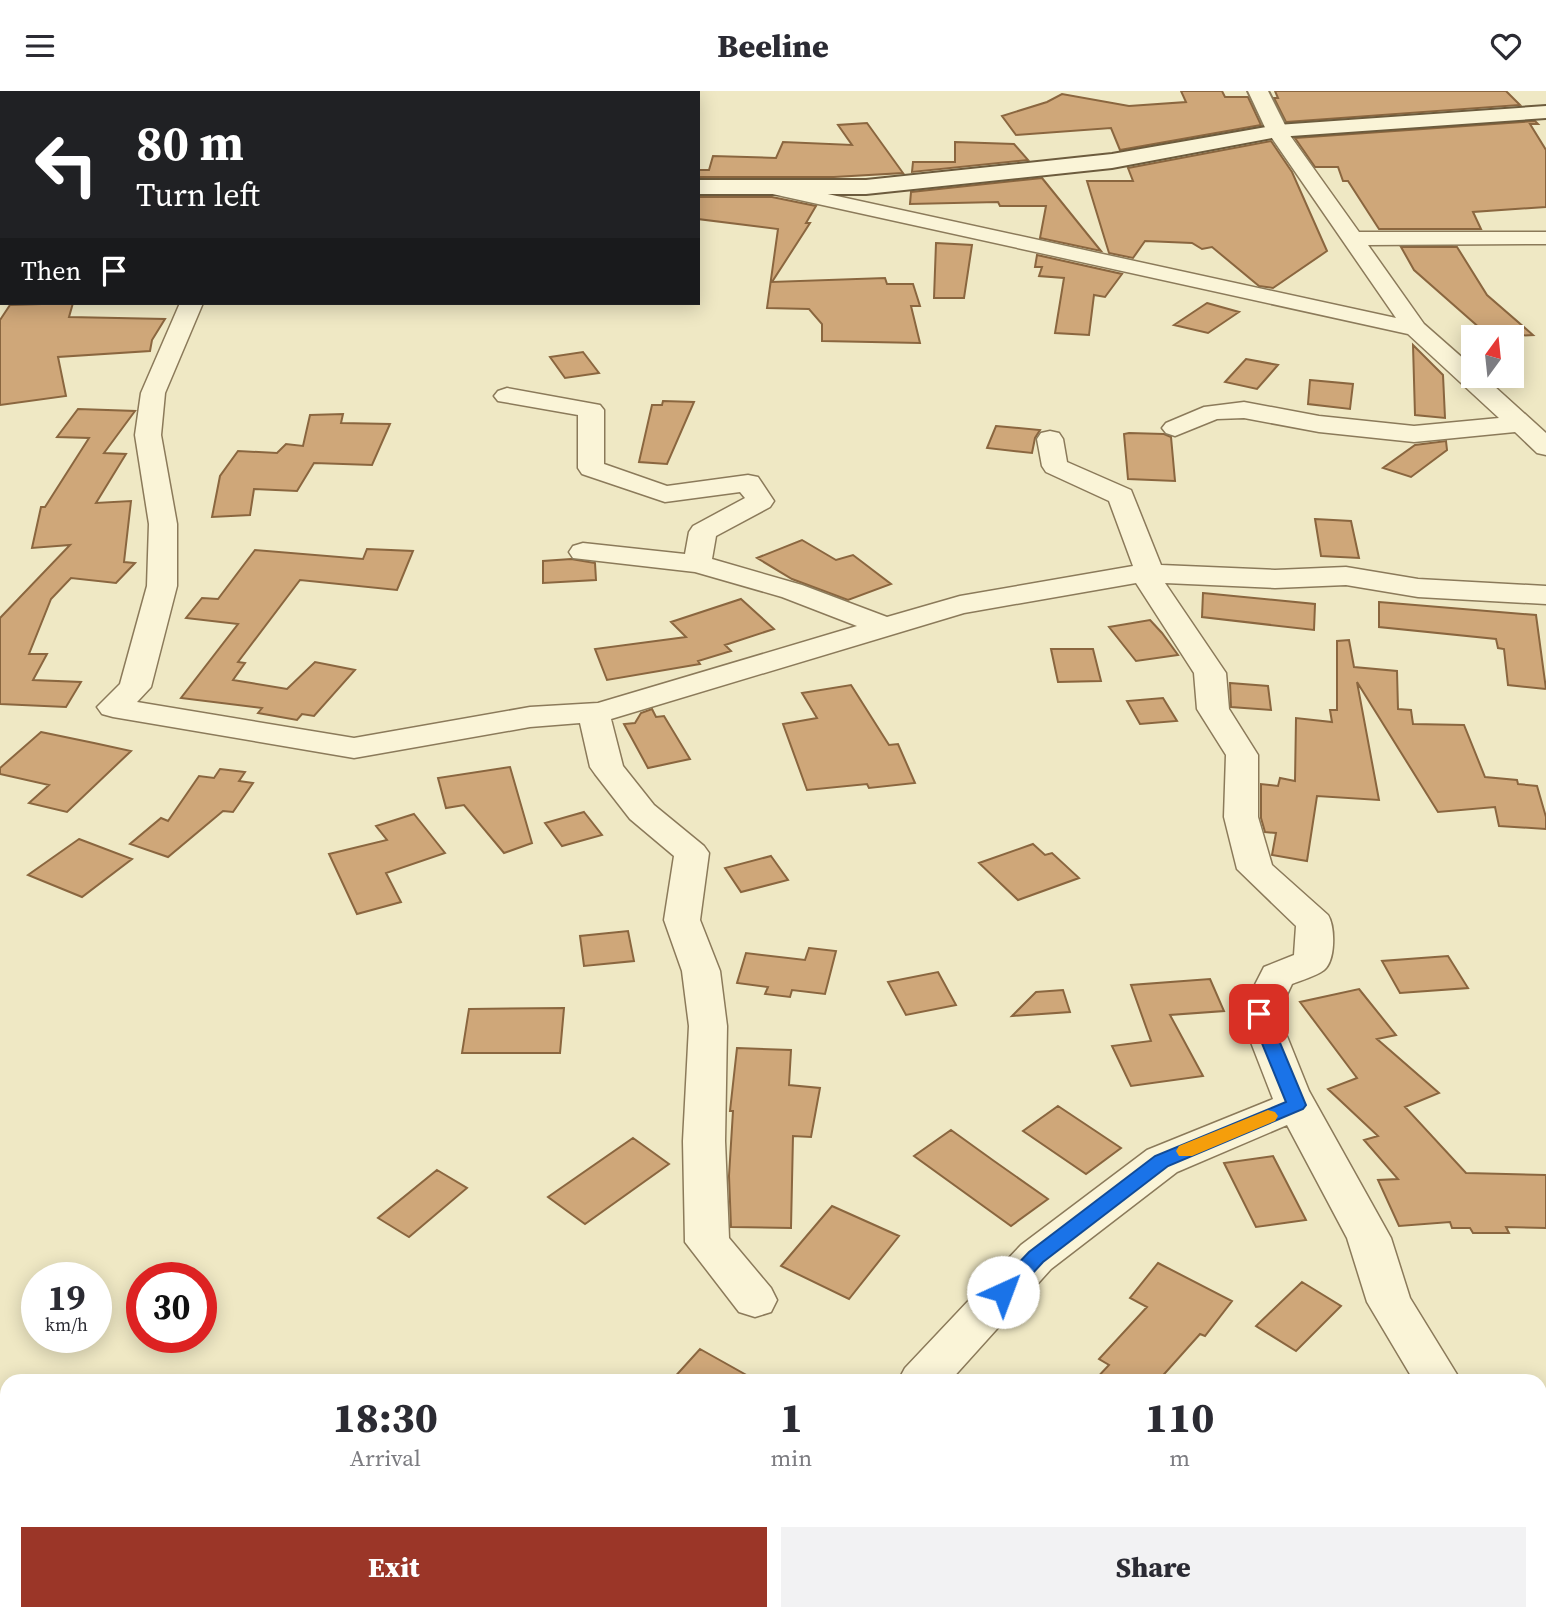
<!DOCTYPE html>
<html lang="en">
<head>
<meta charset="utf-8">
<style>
  body { margin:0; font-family:"Source Serif 4",serif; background:#f2f2f3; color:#2b2b33; height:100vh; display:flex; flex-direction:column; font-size:26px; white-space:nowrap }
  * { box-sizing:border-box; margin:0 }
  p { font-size:23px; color:#7c7c81 }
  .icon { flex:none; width:38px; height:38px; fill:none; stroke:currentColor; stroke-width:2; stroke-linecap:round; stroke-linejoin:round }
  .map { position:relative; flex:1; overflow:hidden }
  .panel { position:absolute; left:0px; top:1283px; width:1547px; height:247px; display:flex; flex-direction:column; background:#fff; border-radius:21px 21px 0 0; box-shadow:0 4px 18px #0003 }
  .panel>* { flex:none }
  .guide { position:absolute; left:0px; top:0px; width:700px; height:214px; box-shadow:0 4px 18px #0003; background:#202124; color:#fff; overflow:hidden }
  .needle { width:46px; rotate:15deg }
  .buttons { position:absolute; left:1461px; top:234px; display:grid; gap:14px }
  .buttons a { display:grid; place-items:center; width:63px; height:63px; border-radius:0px; background:#fff; box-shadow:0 4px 18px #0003; font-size:35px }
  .speed { position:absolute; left:21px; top:1171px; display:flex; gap:14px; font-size:35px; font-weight:700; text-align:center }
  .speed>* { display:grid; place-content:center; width:91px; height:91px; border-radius:50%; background:#fff; box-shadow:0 4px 18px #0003; line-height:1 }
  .speed small { font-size:18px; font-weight:400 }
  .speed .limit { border:10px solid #d22; background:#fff; color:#111 }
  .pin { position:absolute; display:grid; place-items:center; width:60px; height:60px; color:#fff; margin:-30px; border-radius:14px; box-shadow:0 4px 10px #0006 }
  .me { position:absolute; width:77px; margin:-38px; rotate:43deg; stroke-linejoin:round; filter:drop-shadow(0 0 5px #0008) }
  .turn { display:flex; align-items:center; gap:24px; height:147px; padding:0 21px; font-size:32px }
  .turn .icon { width:91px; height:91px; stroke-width:2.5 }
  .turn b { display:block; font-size:49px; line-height:60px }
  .then { display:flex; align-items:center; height:66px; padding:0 21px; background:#0003; gap:14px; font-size:26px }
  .eta { display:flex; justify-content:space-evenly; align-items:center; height:119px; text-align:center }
  .eta b { font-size:42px; font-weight:800; line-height:49px }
  .action { display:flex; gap:14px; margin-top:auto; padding:14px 21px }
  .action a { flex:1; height:80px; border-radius:0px; background:#9b3628; color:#fff; font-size:28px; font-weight:800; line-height:80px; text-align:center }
  .action a+a { background:#f2f2f3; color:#2b2b33 }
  header { display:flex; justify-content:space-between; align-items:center; height:91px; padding:0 21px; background:#fff; font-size:32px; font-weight:800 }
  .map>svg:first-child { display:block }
</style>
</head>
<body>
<header><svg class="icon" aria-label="menu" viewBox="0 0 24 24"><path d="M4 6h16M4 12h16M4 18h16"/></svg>Beeline<svg class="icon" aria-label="heart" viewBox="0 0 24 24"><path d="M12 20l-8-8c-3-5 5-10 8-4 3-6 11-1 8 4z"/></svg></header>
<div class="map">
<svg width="1546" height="1528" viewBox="0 0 1546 1528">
  <rect width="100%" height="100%" fill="#efe8c4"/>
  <path fill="#cfa779" stroke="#8a663f" stroke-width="2" d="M1181 0H1222L1225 6H1248L1261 34 1120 59 1111 37 1016 44 1002 25 1047 11 1062 3 1129 15 1186 11Z
    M1275 0H1506L1520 14 1286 31 1274 7H1278Z
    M1535 30 1538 33H1530L1546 59V116L1473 121 1481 138H1379L1348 90H1343L1338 76H1315L1295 47Z
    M867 32 903 82 834 86H698V79H709L713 65 776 67 783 51 852 54 838 34Z
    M1271 50 1292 81 1327 160 1273 197 1259 195 1212 156 1202 158 1192 152 1145 150 1133 167 1109 162 1087 90H1133L1128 77Z
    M955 51 1014 53 1028 69 912 81 913 71H955Z
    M1042 87 1101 160 1040 147 1046 115H1000L998 111 910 113 911 101Z
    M698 106H772L816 115 806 132H810L772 191 885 187 887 193H913L920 215H911L920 252 822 250V233L809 218 767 217 778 138 698 128Z
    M936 152 972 154 964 207H934Z
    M1401 156H1457L1487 204 1533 244 1490 246 1414 179Z
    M1037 164 1122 183 1105 206 1094 204 1089 244 1055 242 1064 187 1039 185 1042 176H1035Z
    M73 212 69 226 165 228 152 249 150 260 58 266 66 305 0 314V229L10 214Z
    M1207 212 1239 221 1208 242 1174 234Z
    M1413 254 1443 284 1445 327 1415 324Z
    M583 261 599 282 565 287 550 266Z
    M1246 268 1278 274 1257 298 1225 291Z
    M1310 289 1353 293 1350 318 1308 313Z
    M663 310 694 311 667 373 639 371 652 314H662Z
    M78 318 135 320 104 362 126 363 96 412 131 410 124 471 135 472 116 492 71 487 51 508 29 563H47L33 589 81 591 66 616 0 613V527L70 454 32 457 41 416H45L89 347 57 346Z
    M343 323 341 332 390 333 372 374 314 372 297 400 254 398 250 424 212 426 220 385 238 360 277 362 286 353 303 355 310 324Z
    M996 335 1040 339 1035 347 1032 362 987 357Z
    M1129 342 1164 343 1171 346 1175 390 1128 388 1124 343Z
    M1446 350 1447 359 1411 386 1383 377 1415 354Z
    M1315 428 1351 430 1359 467 1321 465Z
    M802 449 836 469 853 464 891 493 848 509 792 488 757 467Z
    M367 458 413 460 397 499 300 489 238 571 245 572 233 589 287 598 315 571 355 579 314 625 302 623 297 629 258 622 262 617 181 607 238 533 186 527 202 507 218 508 255 459 363 468Z
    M571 468 595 472 596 489 543 492V470Z
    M1203 502 1315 513 1314 539 1202 526Z
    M741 508 774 538 725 554 731 560 698 570 700 573 607 589 595 558 686 546 671 531Z
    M1379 511 1536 524 1546 598 1508 594 1504 558 1498 557 1496 548 1379 536Z
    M1150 529 1162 542 1178 564 1136 570 1109 536Z
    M1349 549 1354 576 1397 580 1398 618 1411 619 1413 633 1464 634 1485 686 1517 689 1518 693 1537 695 1546 726V738L1499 735 1495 716 1438 721 1357 591 1379 709 1317 705 1307 770 1272 764 1276 742 1265 741 1261 727V693L1278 695 1280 687 1295 690 1296 627 1332 631 1330 619H1337V550Z
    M1051 558H1093L1101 590 1058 591Z
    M1230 592 1268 595 1271 619 1231 616Z
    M851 594 889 654 898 653 915 692 869 697 867 693 807 699 783 633 817 627 802 602Z
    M1163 607 1177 630 1140 633 1127 610Z
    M652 618 656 626 664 625 690 668 648 677 624 633 635 632 641 622Z
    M41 641 94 652 131 660 67 721 29 712 49 694 0 683V677Z
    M510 676 532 752 504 762 464 714 446 717 438 687Z
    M220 678 245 681 239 690 253 692 233 721 223 720 168 766 130 753 161 727 168 730 199 685 214 687Z
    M584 721 602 744 562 755 545 732Z
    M414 723 445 762 386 782 401 811 357 823 329 763 387 749 376 735Z
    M79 748 132 768 82 806 28 784Z
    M1033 753 1045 764 1052 762 1079 787 1018 809 979 772Z
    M771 765 788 789 741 801 725 777Z
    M628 840 634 870 584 875 580 845Z
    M809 857 836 860 825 903 792 899 790 906 765 903 768 896 737 892 746 862 805 869Z
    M1448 865 1468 897 1400 902 1382 870Z
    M938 881 956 914 906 924 888 891Z
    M1210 888 1224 920 1170 924 1203 985 1131 995 1112 955 1151 950 1131 894Z
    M1359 898 1396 944 1377 948 1439 1002 1405 1016 1466 1082 1546 1084V1137L1506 1136 1509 1142H1473L1470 1137H1452L1450 1131 1399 1135 1378 1089 1398 1088 1364 1049 1378 1045 1328 998 1357 987 1300 911Z
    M1063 899 1070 921 1012 925 1036 901Z
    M564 917 560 962H462L469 918Z
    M737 957 791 959 789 994 820 997 811 1046 793 1045 791 1137 731 1136 729 1085 733 1020H730Z
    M1058 1015 1121 1057 1086 1083 1023 1040Z
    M951 1039 994 1070 1048 1108 1011 1135 914 1065Z
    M633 1047 669 1073 585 1133 548 1106Z
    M1273 1065 1306 1129 1256 1136 1224 1072Z
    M437 1079 467 1097 409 1146 378 1127Z
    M832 1115 899 1145 849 1208 781 1175Z
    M1158 1172 1232 1210 1205 1245 1200 1243 1158 1290H1094L1109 1274 1099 1268 1147 1216 1130 1207Z
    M1302 1191 1341 1215 1296 1260 1256 1235Z
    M700 1258 757 1290H671Z"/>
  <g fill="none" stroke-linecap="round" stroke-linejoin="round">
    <g stroke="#8b7a5a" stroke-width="3">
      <path id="minor" d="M323 0H342L322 2Z
        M1277 34 1284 36 1359 141H1546V153L1368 154 1424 233 1474 277V285H1483L1546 342V364L1537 362 1515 341 1414 351 1319 341 1244 327 1217 328 1175 345 1166 342 1162 337 1166 332 1204 316 1244 311 1319 325 1414 335 1499 327 1408 243 768 102 761 100 758 96 761 92 768 90 1396 227 1267 40Z
        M180 212H203L165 302 161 344 177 433V495L151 596 137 611 354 647 530 616 598 612 857 535 782 506 695 481 573 467 569 461 573 455 583 452 685 463 689 441 693 435 745 407 740 401 665 411 582 383 578 377V324L498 310 494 305 498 300 507 297 600 314 604 319V373L667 395 748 384 758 386 774 410 770 416 716 445 712 468 802 494 887 526 960 505 1133 475 1109 410 1046 381 1042 375 1037 348 1041 342 1050 340 1059 342 1063 348 1067 371 1131 399 1161 474 1275 479 1346 476 1418 488 1546 495V513L1418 506 1346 494 1275 497 1165 492 1226 582 1229 618 1258 664V726L1272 774 1328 824C1335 835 1336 869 1324 879 1316 885 1302 889 1292 893L1278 923 1309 1000 1391 1147 1410 1207 1461 1290H1414L1367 1211 1347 1147 1287 1034 1177 1081 1051 1178 950 1290H898L905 1277 1021 1154 1147 1059 1273 1008 1240 923 1264 876 1294 864 1296 835 1237 778 1224 726 1226 664 1197 618 1194 582 1136 492 964 522 611 628 623 675 654 714 704 755 709 762 700 829 720 880 727 935 725 1050 729 1147 771 1197 777 1209 771 1221 755 1226 739 1221 685 1151 683 1050 689 935 682 880 664 829 674 765 630 728 595 683 590 676 580 632 530 636 354 667 113 626 102 623 97 616 120 593 147 495 149 433 135 344 141 302Z
        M1540 1446 1546 1448V1497L1540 1495Z"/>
    </g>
    <g stroke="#8b7a5a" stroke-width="4">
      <path id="tertiary" d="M1248 0H1268L1288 40 1285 45H1269Z"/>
    </g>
    <g stroke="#6c5b3d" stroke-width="4">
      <path id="secondary" d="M1546 15V27L1277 46 1112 77 866 103H698V89H866L1112 63 1277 34Z
        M0 56H2V70H0Z"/>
    </g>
    <use href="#minor" fill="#faf4d7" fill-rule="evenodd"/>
    <use href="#tertiary" fill="#faf4d7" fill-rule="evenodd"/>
    <use href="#secondary" fill="#faf4d7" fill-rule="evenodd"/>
  </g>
  <path fill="#1a73e8" stroke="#114b97" stroke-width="2" d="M1259 917 1268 923 1306 1014 1303 1018 1168 1075 1043 1171 1010 1207 1003 1209 996 1207 993 1201 996 1196 1029 1161 1155 1065 1286 1011 1250 923Z"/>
  <path fill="#f59e0b" d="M1268 1019 1275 1021 1278 1025 1275 1030 1192 1065H1179L1176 1060 1179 1055Z"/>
</svg>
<div class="buttons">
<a><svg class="needle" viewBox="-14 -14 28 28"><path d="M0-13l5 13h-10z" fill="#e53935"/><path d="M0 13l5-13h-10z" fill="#7c7c81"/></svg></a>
</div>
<div class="speed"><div>19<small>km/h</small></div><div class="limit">30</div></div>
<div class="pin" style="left:1259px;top:923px;background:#d93025"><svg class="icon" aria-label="arrive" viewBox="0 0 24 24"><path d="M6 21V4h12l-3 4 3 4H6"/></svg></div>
<svg class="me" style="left:1003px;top:1201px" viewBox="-20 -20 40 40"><circle r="19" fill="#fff"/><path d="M0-13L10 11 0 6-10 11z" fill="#1a73e8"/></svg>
<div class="guide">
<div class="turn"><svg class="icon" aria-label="left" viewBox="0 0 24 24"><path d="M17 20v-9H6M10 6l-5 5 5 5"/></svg><div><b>80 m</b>Turn left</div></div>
<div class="then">Then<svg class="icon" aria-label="arrive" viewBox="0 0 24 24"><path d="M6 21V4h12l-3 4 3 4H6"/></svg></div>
</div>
<section class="panel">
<div class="eta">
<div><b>18:30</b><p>Arrival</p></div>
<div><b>1</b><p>min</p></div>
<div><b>110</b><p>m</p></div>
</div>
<div class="action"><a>Exit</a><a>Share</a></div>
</section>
</div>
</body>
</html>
